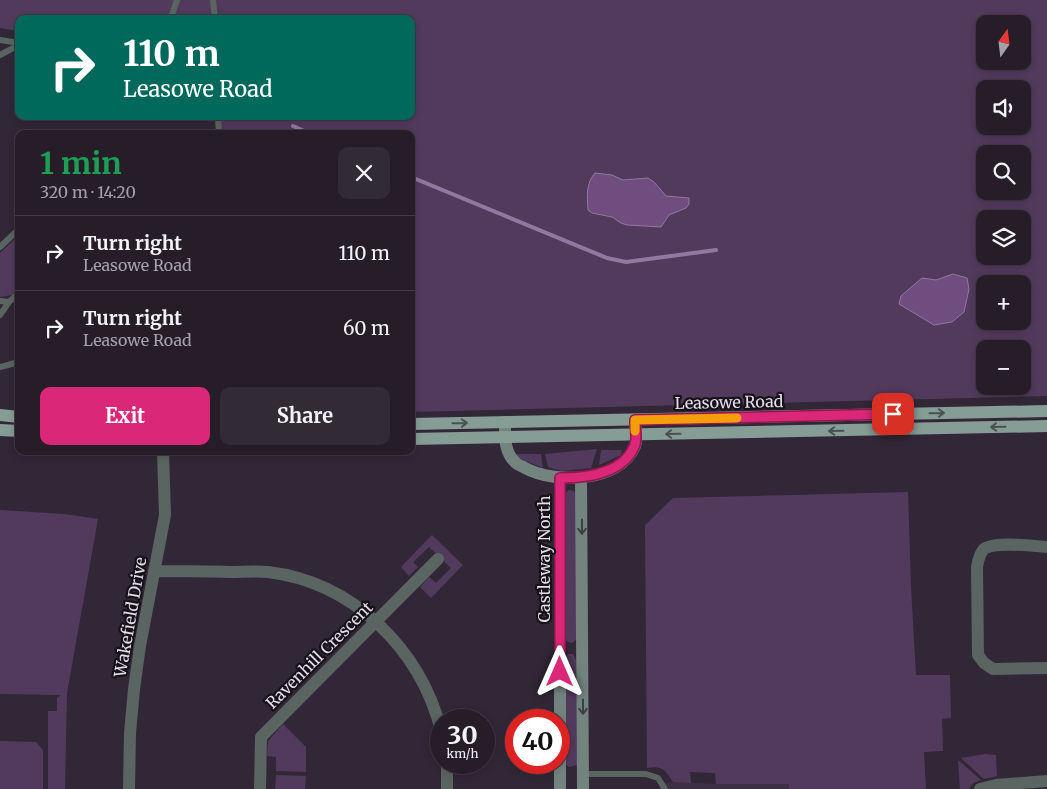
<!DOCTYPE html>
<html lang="en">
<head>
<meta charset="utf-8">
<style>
  body { margin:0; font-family:Merriweather,serif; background:#322a35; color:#f1f3f6; height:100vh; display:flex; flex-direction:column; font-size:19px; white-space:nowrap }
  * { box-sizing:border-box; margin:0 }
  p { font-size:16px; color:#a4a2a8 }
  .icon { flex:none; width:28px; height:28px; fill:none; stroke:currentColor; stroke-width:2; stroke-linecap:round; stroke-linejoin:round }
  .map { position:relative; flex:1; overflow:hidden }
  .drawer { position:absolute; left:15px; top:130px; width:400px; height:325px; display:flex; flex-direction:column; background:#261d29; border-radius:10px; box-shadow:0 2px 8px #0003,0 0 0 1px #423b46 }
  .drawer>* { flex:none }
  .banner { position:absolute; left:15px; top:15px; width:400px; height:105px; border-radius:10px; box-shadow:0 2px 8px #0003,0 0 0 1px #423b46; background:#00695c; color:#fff; overflow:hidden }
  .needle { width:32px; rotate:14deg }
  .tools { position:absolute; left:976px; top:15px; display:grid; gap:10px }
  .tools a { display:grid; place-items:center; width:55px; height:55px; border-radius:10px; background:#261d29; box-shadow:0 2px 8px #0003,0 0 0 1px #423b46; font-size:25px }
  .speed { position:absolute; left:430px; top:709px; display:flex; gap:10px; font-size:25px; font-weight:700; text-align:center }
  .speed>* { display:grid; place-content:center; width:65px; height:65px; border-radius:50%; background:#261d29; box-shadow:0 2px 8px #0003,0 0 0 1px #423b46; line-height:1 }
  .speed small { font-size:12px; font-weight:400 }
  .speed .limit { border:8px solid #d22; background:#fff; color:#111 }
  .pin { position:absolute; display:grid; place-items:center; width:42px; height:42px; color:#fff; margin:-21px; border-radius:10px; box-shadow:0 2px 8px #0006 }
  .me { position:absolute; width:55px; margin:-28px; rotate:0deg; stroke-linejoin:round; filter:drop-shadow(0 0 4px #0008) }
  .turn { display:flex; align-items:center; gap:18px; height:105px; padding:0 25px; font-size:22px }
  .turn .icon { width:65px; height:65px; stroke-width:2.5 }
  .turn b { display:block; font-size:35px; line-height:42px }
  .round { display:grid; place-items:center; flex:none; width:52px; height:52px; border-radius:10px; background:#322a35 }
  .head { display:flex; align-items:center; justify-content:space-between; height:85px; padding:0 25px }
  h1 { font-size:30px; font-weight:700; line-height:38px; color:#1e9e55 }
  .button { display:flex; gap:10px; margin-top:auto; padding:10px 25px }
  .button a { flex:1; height:58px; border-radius:10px; background:#db2777; color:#fff; font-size:20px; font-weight:700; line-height:58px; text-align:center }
  .button a+a { background:#322a35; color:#f1f3f6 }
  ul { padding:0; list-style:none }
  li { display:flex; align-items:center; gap:15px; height:75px; padding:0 25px; border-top:1px solid #423b46 }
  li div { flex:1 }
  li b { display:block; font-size:19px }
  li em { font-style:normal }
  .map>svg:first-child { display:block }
</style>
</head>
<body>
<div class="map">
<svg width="1047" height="789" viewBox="0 0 1047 789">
  <rect width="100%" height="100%" fill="#322737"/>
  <path fill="#3d3044" d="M673 782 716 784H789V789H657L666 783Z"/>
  <path fill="#523a5d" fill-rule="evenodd" d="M0 0H1047V396L411 412V134H216L215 116H411V19H19V31L0 28ZM985 24H1022V61H985ZM985 89H1022V126H985ZM985 154H1022V191H985ZM985 219H1022V256H985ZM985 284H1022V321H985ZM985 349H1022V386H985Z
    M19 235V289L12 295 0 297V253Z
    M597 449 591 468 562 471 548 467 545 454Z
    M601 450H622L621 455 599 465Z
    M516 454H541L543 468 518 458Z
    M569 490 574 491 577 495V639L572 643 568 642 565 639 564 494Z
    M908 492 911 587 916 675H950L951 718 942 719 943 751 924 752 926 789H789V784H716L715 773 690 772 691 783 673 782C665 770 663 765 647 768L645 525 673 498Z
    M0 510 64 514 98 519 67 693 65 789H48V711H57V698L61 695 0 694Z
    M432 535 463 565 431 598 420 587 429 577 436 583 451 568 429 547 413 562 418 567 409 576 401 567Z
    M568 654H573L576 660 577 765 569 767 566 765 565 658Z
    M283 724 306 747V772L276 771V757L267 756 268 741Z
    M0 741 36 742 43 750V789H0Z
    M985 754 996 755 997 776 984 779 961 758Z
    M958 760 981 780 973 783 969 789H960Z
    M276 775 306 776 305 789H275Z"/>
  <path fill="#6f4d7f" stroke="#92789f" d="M595 173 612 175 623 180 648 178 654 182 666 196 689 198V204L686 208 669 215 661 227 627 225 621 223 612 217 592 213 588 210C587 196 586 183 595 173Z
    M953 274 967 278 969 289 964 312 952 322 934 325 899 304 901 296 922 278 936 280Z"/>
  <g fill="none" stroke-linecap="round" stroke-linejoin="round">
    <path stroke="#92789f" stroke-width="4" d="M293 126 311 134
      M411 177 607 258 626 262 716 250"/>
    <path stroke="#5a6561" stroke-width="6" d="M213 0 215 19
      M172 15 177 0
      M0 40 19 43
      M0 55 19 45
      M218 116 219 134
      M0 247 19 229
      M0 301 9 302 19 293
      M0 315 9 302
      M0 367 19 362
      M584 774H646L658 778 665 789"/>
    <path stroke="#5a6561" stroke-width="12" d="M1047 547C1033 546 995 541 984 549 980 553 978 561 977 567L978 655 984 663 993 669 1047 668
      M154 571C179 571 204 571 230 572 243 572 256 571 268 572 353 582 420 649 441 730
      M129 789 130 733 134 689 140 646 165 515 163 451
      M260 789 261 737 438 559
      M447 789V762
      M980 789 996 785 1047 781"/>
    <path stroke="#73847f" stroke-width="12" d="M505 422C505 436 504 452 515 462 517 465 522 466 525 468 554 484 620 483 635 446 638 439 635 428 635 420
      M560 478V789
      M581 478 583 789"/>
    <path stroke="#869d95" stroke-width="12" d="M0 415 19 417
      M411 424 1047 411
      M0 430 19 431
      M411 439 1047 426"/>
  </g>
  <defs><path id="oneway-shaft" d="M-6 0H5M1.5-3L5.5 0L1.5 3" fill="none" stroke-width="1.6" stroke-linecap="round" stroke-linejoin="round" transform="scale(1.25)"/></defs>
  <g stroke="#495151">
    <use href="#oneway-shaft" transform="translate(937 413) rotate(-1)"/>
    <use href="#oneway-shaft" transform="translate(460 423) rotate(-1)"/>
    <use href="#oneway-shaft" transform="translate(998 427) rotate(179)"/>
    <use href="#oneway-shaft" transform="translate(836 431) rotate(179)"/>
    <use href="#oneway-shaft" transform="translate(673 434) rotate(179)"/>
  </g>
  <g stroke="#3c4042">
    <use href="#oneway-shaft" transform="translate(582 527) rotate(90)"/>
    <use href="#oneway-shaft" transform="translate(583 707) rotate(90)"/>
  </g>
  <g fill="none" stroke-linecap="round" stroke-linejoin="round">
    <g stroke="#8e194d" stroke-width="12">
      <path id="route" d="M560 672V478C585 478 622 474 634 447 638 440 635 428 635 420L893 414"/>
    </g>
    <use href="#route" stroke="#db2777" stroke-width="9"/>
    <path stroke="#f59e0b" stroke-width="9" d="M635 431V420L737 418"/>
  </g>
  <g text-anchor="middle" stroke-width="4.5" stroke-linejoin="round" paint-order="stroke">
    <g font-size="16" fill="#e5dee9" stroke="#17121a">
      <text transform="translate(729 402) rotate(-1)" y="6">Leasowe Road</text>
      <text transform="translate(544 559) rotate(-90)" y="6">Castleway North</text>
      <text transform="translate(130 617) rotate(-80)" y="6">Wakefield Drive</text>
      <text transform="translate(319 655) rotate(-45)" y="6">Ravenhill Crescent</text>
    </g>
  </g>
</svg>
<div class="tools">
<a><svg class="needle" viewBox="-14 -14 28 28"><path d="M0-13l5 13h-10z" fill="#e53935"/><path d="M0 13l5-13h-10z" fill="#a4a2a8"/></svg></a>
<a><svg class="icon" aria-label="sound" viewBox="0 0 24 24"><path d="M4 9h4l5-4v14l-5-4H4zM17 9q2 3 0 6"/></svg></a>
<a><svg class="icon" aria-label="search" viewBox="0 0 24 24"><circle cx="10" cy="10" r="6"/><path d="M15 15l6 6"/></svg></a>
<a><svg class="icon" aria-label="layers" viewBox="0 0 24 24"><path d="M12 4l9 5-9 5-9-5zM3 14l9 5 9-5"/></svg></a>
<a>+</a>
<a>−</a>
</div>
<div class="speed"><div>30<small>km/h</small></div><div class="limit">40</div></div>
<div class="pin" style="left:893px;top:414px;background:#d93025"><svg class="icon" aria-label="arrive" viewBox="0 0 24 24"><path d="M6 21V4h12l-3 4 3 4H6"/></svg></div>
<svg class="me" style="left:560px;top:672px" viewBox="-20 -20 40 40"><path d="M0-17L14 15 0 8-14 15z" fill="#db2777" stroke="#fff" stroke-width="4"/></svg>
<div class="banner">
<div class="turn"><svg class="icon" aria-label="right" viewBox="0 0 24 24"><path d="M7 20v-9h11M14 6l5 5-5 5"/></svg><div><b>110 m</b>Leasowe Road</div></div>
</div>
<section class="drawer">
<div class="head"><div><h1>1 min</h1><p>320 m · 14:20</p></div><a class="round"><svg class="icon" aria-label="close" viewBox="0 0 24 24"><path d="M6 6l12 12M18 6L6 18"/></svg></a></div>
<ul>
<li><svg class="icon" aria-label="right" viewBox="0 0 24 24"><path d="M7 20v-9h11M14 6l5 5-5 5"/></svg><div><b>Turn right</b><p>Leasowe Road</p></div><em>110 m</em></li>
<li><svg class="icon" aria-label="right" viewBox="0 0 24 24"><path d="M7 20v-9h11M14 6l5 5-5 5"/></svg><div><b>Turn right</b><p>Leasowe Road</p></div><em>60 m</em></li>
</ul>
<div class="button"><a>Exit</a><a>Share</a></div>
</section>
</div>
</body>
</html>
